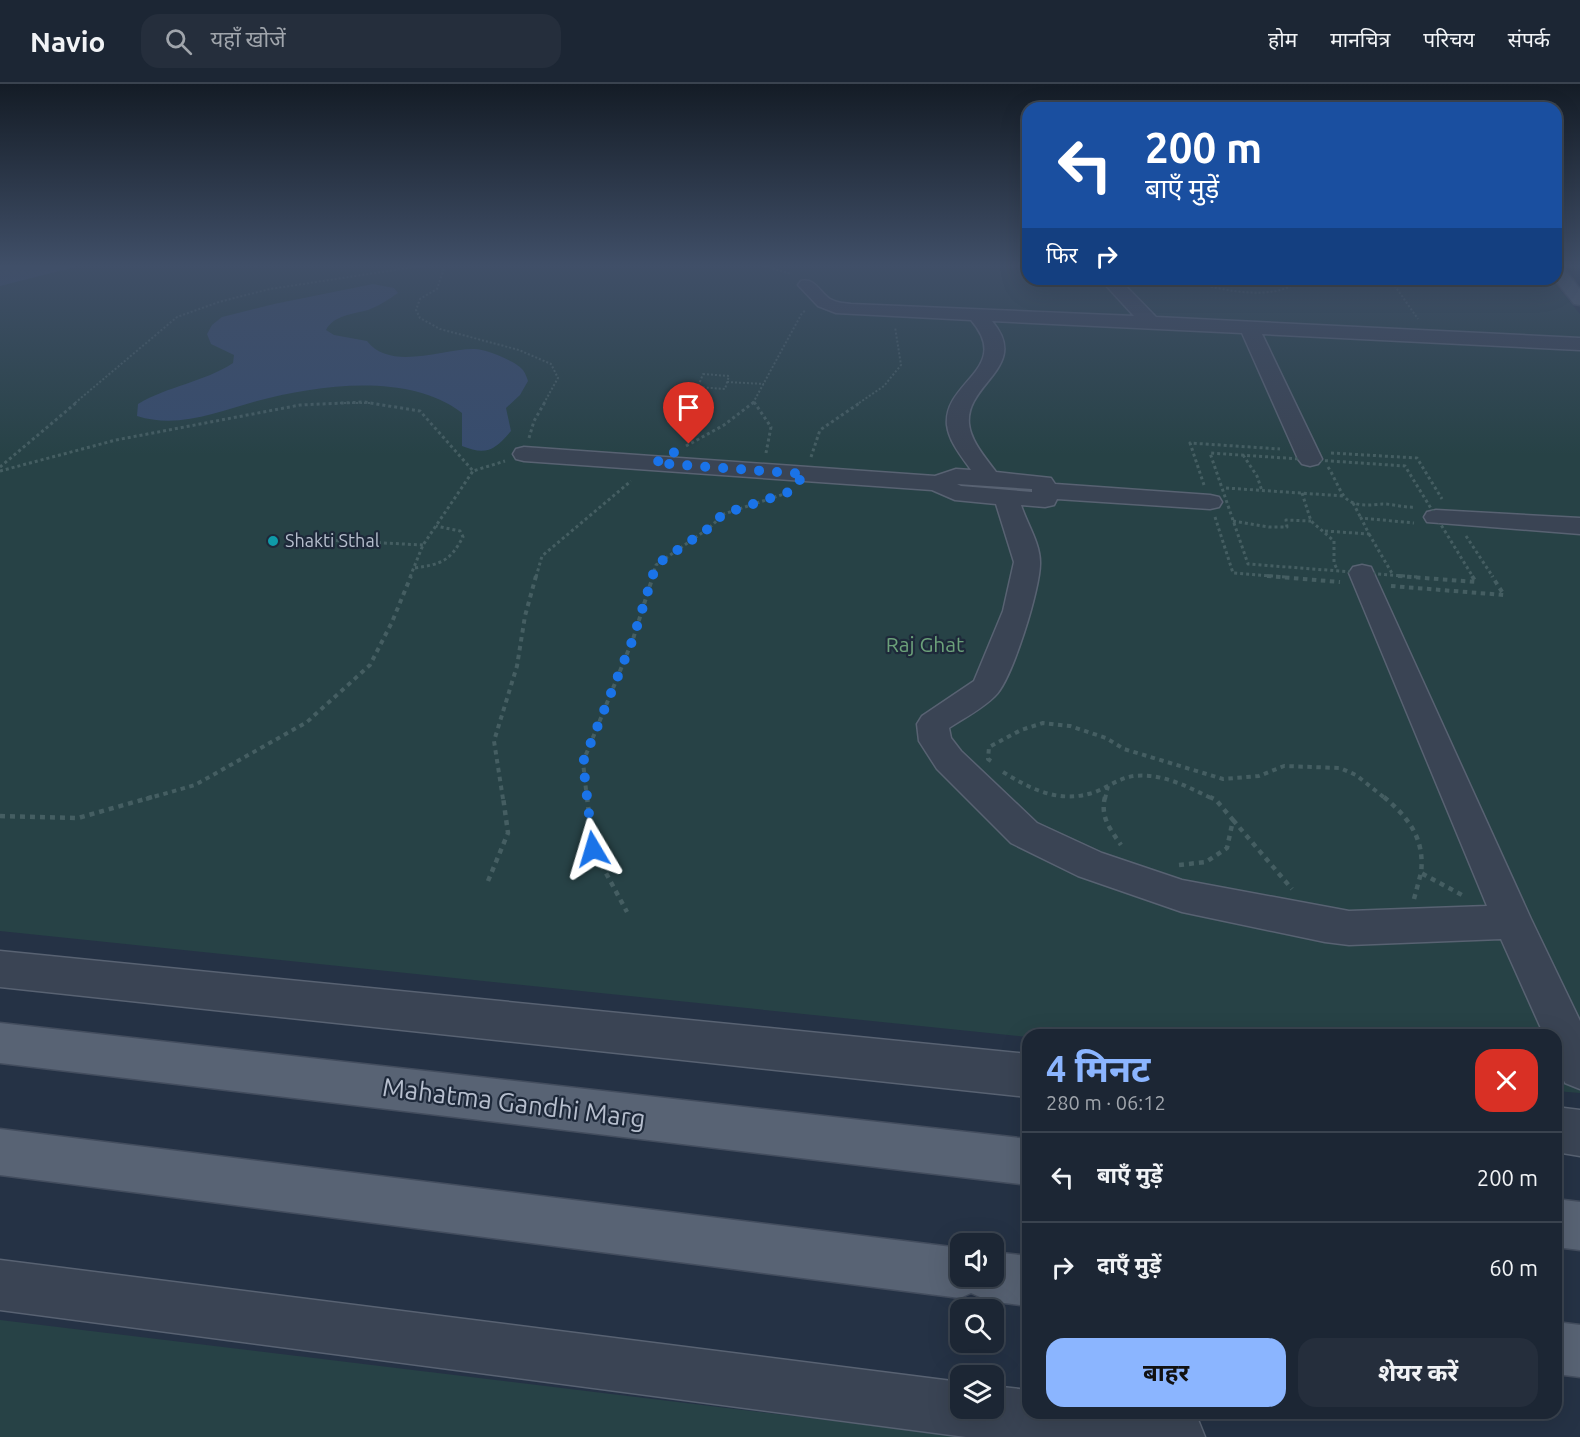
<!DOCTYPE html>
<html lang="hi">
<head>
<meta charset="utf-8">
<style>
  body { margin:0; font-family:Ubuntu,"Noto Sans Devanagari",sans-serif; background:#252e3c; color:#f1f3f6; height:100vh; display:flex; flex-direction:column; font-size:22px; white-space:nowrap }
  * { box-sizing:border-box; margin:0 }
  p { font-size:20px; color:#a0a5ac }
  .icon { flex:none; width:33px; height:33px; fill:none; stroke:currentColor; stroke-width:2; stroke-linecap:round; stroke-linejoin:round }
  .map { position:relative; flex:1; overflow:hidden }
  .panel { position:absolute; left:1022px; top:945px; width:540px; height:390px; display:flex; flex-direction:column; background:#1c2634; border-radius:18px; box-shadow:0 6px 24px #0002,0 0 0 2px #3a434f }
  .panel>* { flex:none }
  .banner { position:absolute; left:1022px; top:18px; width:540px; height:183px; border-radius:18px; box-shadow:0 6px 24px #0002,0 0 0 2px #3a434f; background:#1a4fa0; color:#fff; overflow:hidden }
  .buttons { position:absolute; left:950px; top:1149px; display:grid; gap:12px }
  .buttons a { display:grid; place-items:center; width:54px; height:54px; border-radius:12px; background:#1c2634; box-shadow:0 6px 24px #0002,0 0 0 2px #3a434f; font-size:30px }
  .pin { position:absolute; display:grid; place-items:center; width:51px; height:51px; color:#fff; margin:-62px -26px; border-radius:50% 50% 50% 0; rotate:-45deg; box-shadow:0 0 6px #0007 }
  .pin .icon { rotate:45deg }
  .me { position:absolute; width:66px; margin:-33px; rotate:353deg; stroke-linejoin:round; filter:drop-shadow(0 0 4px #0008) }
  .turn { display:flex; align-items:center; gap:21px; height:126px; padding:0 24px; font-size:27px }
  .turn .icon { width:78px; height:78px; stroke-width:2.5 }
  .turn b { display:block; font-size:42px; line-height:51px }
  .then { display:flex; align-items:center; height:57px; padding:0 24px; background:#0003; gap:12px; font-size:22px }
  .round { display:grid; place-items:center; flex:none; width:63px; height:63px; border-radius:18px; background:#252e3c }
  .head { display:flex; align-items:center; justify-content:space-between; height:102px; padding:0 24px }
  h1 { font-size:36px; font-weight:700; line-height:45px; color:#8bb5ff }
  .primary-button { display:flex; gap:12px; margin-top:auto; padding:12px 24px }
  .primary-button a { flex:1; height:69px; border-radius:18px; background:#8bb5ff; color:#111; font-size:24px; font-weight:700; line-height:69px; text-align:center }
  .primary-button a+a { background:#252e3c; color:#f1f3f6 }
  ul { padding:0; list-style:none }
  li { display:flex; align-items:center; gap:18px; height:90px; padding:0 24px; border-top:2px solid #3a434f }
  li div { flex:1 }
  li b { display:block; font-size:22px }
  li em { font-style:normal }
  header { display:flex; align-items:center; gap:36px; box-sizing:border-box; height:84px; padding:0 30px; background:#1c2634; border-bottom:2px solid #3a434f }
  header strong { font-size:28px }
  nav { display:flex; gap:33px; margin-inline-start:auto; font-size:21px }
  .search { width:420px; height:54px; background:#252e3c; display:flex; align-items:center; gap:15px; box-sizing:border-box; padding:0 21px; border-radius:18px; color:#a0a5ac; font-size:22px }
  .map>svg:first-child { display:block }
</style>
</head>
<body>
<header>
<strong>Navio</strong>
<div class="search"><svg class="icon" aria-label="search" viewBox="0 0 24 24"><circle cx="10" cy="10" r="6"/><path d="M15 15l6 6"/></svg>यहाँ खोजें</div>
<nav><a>होम</a><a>मानचित्र</a><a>परिचय</a><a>संपर्क</a></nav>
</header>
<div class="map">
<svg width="1580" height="1353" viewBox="0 0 1580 1353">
  <rect width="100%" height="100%" fill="#253245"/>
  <path fill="#274246" d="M0 181H1027L1028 195H1551L1580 230V1009L1556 1007V951L1027 953 0 847Z
    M0 1236 966 1353H0Z"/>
  <path fill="#374c6d" d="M0 181H83L0 202Z
    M373 200 394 204 398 209C389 215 379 222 368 226 353 230 334 231 326 246L334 251 367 257C391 288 444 264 475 265 485 265 515 277 522 285 525 288 527 294 528 297L520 311 506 324 511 347C495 366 486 372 462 362V329C408 288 319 301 257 317 217 328 178 345 137 332L138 320C168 302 204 298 233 279L234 271 211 260 207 250 212 241 222 233 274 220Z"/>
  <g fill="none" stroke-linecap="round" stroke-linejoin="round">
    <g stroke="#586272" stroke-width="3">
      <path id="minor" d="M1100 195H1119L1156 233 1580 254V266L1262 250 1322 375 1318 380 1310 382 1302 380 1298 375 1242 249 992 237C1031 283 965 299 969 340 971 358 986 374 996 388L1051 394 1055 400 1210 411 1219 413 1222 418 1219 423 1210 425 1057 415 1054 421 1045 423 1021 421C1027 440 1040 459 1040 478 1041 503 1012 596 995 612 982 625 964 634 949 644L951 654 961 667 1037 739 1102 769 1182 796 1349 827 1487 822 1349 489 1353 483 1362 481 1371 483 1531 835 1580 937V1005L1565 999 1556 978V951H1544L1501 855 1349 861 1325 858 1182 828 1078 792 1011 759 937 685 919 657 917 640 922 632 974 597 1003 527 1014 478 996 420 955 416 932 406 524 377 516 375 513 370 516 365 524 363 935 392 956 385 971 386C962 373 949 358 947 341 943 297 1013 285 971 236L836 229 818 222 798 201 801 197C816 194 819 208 830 215 837 219 843 219 851 220L1134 232ZM957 400 1032 405V408L961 402Z
        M1436 426 1580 434V450L1427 438 1424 433 1427 428Z
        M0 867 1028 970V1013L0 903Z
        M1556 1023 1580 1026V1072L1556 1068Z
        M0 1176 960 1298V1324H993V1302L1028 1306V1329H1186L1197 1333 1205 1353H966L0 1226Z"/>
    </g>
    <g stroke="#434d5e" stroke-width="3">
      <path id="major" d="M1556 181 1562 182 1580 205V221L1574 220 1554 195Z
        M0 939 1028 1055V1101L0 979Z
        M0 1045 960 1164V1192H993V1168L1028 1172V1222L989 1217 971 1209 960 1214 0 1091Z
        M1556 1115 1580 1118V1166L1556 1163Z
        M1556 1238 1580 1241V1293L1556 1290Z"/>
    </g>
    <path stroke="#455e62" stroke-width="2" stroke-dasharray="2 2" stroke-linecap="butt" d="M445 181 437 205 420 215 416 226 420 234 440 245 519 266 551 280 558 294 544 319
      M761 181 791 190
      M1184 195C1215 205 1275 220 1301 195
      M1390 195 1418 235
      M1398 195 1434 197 1433 195
      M703 290 729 292 725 305 698 303Z
      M727 298 764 300
      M75 319 177 233 219 218 270 205 428 181
      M340 319H371
      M753 319 802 229 806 226
      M859 319 884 302 901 281 895 243"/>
    <path stroke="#455e62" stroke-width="3" stroke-dasharray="3 3" stroke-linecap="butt" d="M754 318 771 343 766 369
      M529 354 534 337 545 318
      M686 362 724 341 754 318
      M1331 369 1417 374 1442 415
      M1243 371 1257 392 1262 407
      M811 373 820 346 861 318
      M0 383 77 318
      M1328 383C1334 392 1338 404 1344 412 1353 424 1371 421 1383 420 1394 420 1404 424 1416 423
      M0 387 116 356 300 321 364 318 420 327 473 387 505 377
      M1204 401 1190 359 1280 365
      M1226 404 1344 412
      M1302 409 1311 437 1334 457V479L1338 487
      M1353 419 1361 434
      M1215 433 1233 489 1285 493
      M1233 437 1269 443H1287L1286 436 1311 437
      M1325 447 1369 450 1361 434 1414 439
      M1369 450 1393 491
      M1466 452 1493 493
      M306 455 423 461
      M415 484C442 480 450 477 463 453L460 447 436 442
      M410 493 423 461 473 387
      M536 493 542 472 631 397
      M652 493 656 481 709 444 724 430 787 409
      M1417 493 1248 480 1210 369 1405 382 1473 493"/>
    <path stroke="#455e62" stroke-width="4" stroke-dasharray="4.5 4.5" stroke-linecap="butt" d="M1267 492 1340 498
      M1398 492 1476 498 1472 492
      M1391 502 1504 511 1492 492
      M991 677 988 675 989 663 1021 646 1043 639 1070 642 1106 654 1124 665 1223 695 1259 692 1284 682 1340 684 1356 691 1386 715
      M1003 688C1032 706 1060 720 1095 708 1108 703 1119 694 1134 692 1163 689 1188 703 1213 715
      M146 715 195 701 307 638 370 581 392 538 411 492
      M503 715 494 657 517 582 525 532 536 492
      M587 715 583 678 633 555 653 492
      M1105 715 1108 702"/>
    <path stroke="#455e62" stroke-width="4.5" stroke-dasharray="5 5" stroke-linecap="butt" d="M587 713 593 765 627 828
      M1105 713C1100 733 1110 745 1121 761
      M1384 713C1409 734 1425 755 1421 789L1462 811
      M0 732 78 734 152 713
      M1233 736 1292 805
      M1179 781 1206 778 1227 764 1233 736 1216 716 1210 713
      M488 797 508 749 503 713
      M1414 815 1421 789"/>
    <use href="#minor" fill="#3a4454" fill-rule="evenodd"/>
    <use href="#major" fill="#586374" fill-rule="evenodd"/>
  </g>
  <linearGradient id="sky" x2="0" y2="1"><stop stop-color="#141c26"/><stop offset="0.49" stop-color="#404f68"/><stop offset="1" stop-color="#404f68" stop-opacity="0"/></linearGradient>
  <rect width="1580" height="371" fill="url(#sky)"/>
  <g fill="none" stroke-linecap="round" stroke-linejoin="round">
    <path stroke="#1a73e8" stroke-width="10" stroke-dasharray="0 18" d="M593 765 583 678 633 555 656 481 709 444 723 430 789 408 805 390 655 379 689 360"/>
  </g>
  <circle fill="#0f9aa8" stroke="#1e293a" stroke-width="2" cx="273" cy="457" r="6"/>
  <g text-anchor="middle" stroke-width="4.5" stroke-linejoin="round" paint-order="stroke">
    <g font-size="18" fill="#b7bfce" stroke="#1e293a" text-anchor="start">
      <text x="285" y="463">Shakti Sthal</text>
    </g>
    <g font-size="21" fill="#6ca17a" stroke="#1e293a">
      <text x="925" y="568">Raj Ghat</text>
    </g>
    <g font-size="26" fill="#b7bfce" stroke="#1e293a">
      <text transform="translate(514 1019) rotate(7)" y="9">Mahatma Gandhi Marg</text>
    </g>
  </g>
</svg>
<div class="buttons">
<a><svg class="icon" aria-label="sound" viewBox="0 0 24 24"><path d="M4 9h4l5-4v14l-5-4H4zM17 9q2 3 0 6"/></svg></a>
<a><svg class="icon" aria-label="search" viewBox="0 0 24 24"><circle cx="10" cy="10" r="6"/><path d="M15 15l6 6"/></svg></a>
<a><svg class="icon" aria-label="layers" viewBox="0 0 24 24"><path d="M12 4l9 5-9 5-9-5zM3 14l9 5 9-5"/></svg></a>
</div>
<div class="pin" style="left:689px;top:360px;background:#d93025"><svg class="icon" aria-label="arrive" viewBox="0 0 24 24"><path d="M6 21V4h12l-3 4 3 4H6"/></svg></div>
<svg class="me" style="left:593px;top:765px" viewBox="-20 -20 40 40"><path d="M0-17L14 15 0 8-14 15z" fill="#1a73e8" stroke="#fff" stroke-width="4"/></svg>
<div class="banner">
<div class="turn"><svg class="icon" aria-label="left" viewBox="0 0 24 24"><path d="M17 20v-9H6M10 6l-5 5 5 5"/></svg><div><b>200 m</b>बाएँ मुड़ें</div></div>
<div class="then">फिर<svg class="icon" aria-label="right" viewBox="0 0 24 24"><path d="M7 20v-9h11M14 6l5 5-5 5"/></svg></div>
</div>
<section class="panel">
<div class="head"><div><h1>4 मिनट</h1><p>280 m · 06:12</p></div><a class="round" style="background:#d93025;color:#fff"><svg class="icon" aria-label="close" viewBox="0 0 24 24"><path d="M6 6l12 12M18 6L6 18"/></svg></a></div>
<ul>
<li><svg class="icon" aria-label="left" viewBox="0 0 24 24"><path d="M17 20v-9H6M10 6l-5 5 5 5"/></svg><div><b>बाएँ मुड़ें</b></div><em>200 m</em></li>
<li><svg class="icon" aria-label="right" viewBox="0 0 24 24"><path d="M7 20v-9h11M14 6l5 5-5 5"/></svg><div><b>दाएँ मुड़ें</b></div><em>60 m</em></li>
</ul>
<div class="primary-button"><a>बाहर</a><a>शेयर करें</a></div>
</section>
</div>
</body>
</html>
